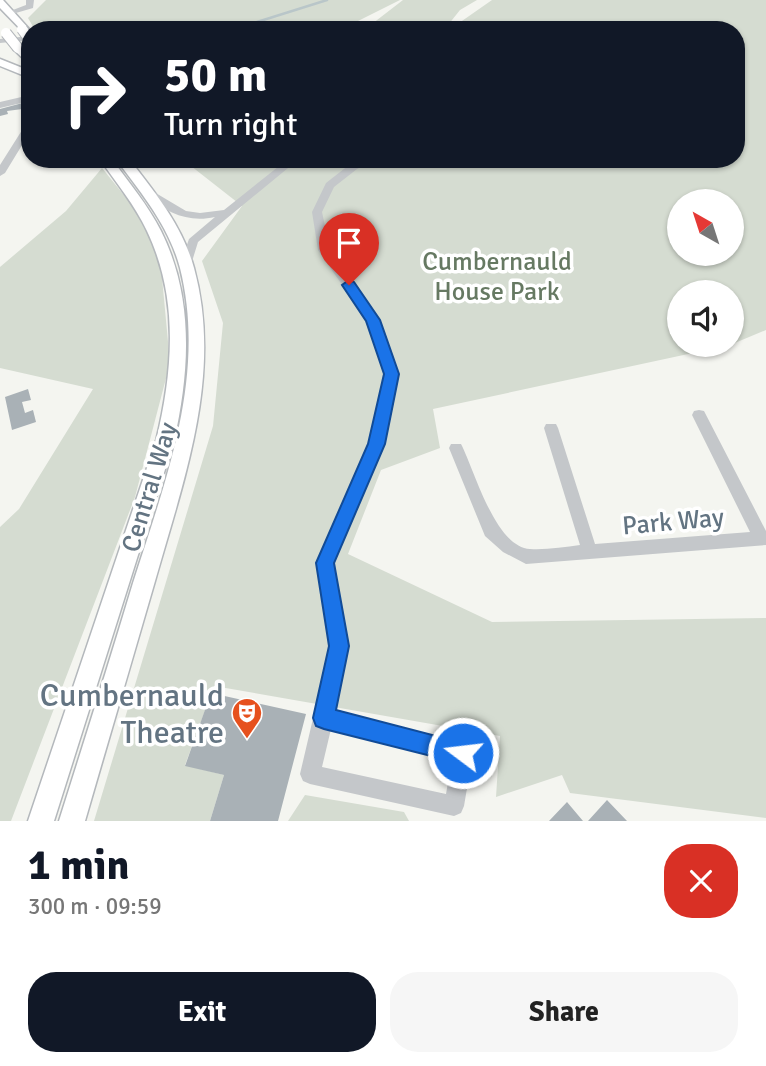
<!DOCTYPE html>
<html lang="en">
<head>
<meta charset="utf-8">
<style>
  body { margin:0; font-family:Signika,sans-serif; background:#f6f6f6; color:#222; height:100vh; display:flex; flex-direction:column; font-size:26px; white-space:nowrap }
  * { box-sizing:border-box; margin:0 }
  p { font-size:23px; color:#767676 }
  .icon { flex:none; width:38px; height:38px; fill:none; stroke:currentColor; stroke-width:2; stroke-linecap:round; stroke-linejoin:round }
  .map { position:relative; height:821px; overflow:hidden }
  .panel { display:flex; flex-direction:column; background:#fff; flex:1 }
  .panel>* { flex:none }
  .top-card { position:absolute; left:21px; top:21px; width:724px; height:147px; border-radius:28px; box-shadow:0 2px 5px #0004; background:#111827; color:#fff; overflow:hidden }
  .needle { width:46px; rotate:321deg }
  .buttons { position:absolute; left:667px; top:189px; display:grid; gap:14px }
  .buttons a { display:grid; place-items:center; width:77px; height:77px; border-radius:50%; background:#fff; box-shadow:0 2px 5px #0004; font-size:35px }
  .pin { position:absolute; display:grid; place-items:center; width:60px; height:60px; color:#fff; margin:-72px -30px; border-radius:50% 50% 50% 0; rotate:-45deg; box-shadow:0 0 7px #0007 }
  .pin .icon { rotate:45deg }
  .me { position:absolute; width:77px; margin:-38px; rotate:285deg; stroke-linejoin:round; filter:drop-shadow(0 0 5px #0008) }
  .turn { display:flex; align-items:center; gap:24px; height:147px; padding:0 28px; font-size:32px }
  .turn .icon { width:91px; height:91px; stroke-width:2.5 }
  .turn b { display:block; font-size:49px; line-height:60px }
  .round { display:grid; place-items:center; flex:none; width:74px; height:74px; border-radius:28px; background:#f6f6f6 }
  .headline { display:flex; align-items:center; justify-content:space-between; height:119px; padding:0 28px }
  h1 { font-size:42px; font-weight:700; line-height:52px; color:#111827 }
  .action { display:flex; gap:14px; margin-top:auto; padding:14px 28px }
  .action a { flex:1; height:80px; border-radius:28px; background:#111827; color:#fff; font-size:28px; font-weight:700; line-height:80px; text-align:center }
  .action a+a { background:#f6f6f6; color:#222 }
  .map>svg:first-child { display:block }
</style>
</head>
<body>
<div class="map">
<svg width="766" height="821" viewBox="0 0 766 821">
  <rect width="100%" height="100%" fill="#f4f5f0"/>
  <path fill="#d5dcd1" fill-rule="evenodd" d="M46 0H400L340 30H119L109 26 35 30 28 18Z
    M403 0H477L460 10 444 30 368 27Z
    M492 0H766V330L730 345 433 409 440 448 381 470 348 554 492 622 766 618V818L570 793 562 775 496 797 500 736 214 686 185 765 224 775 210 821H94L213 426 223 323 202 261 242 206 182 159H737V30H449ZM679 201H732V254H679ZM679 292H732V345H679Z
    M102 168 140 215 161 267 170 363 135 497 11 821H0V527L19 509 93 389 0 368V267L66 211Z
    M305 795 404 812 409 821H288Z"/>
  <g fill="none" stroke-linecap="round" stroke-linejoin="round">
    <path stroke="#b9c6c9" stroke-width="2.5" d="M255 30 257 22 327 0"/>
  </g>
  <path fill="#a9b1b6" d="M30 101V108L7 111 8 114 0 116V109Z
    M28 389 31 400 22 402 25 413 33 410 36 422 12 430 5 397Z
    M211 693 306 714 278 821H210L224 775 185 766Z
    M607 800 627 821H588Z
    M567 802 583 821H549Z"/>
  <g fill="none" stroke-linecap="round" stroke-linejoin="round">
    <g stroke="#b4b8bc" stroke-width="3">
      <path id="major" d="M0 0H3L30 30V39L0 8Z
        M14 46H22L30 55V65L14 50Z
        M0 59 30 71V78L0 66Z
        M100 159H112C129 183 148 205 161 231 194 297 190 370 174 441L54 821H28L156 441C173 371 179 298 147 231 135 205 116 183 100 159Z
        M116 159H129C155 192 183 227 194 268 223 374 184 479 155 581 132 661 108 741 85 821H59C84 742 109 663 133 583 165 482 207 376 180 268 169 226 141 193 116 159Z"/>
    </g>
    <path fill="#c4c7ca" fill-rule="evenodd" d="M26 0H34L33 8 9 15 5 13 26 5Z
      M30 36V40L0 43V39Z
      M30 95V101L0 108V102Z
      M24 127H30V132L5 173 0 176V165Z
      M288 159H299L198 242 190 268H182L180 265 189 239 215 217C188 223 168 213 146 196V192H154L186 211 200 213 224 210Z
      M362 159H376L357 169 334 187 322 212 330 250 379 320 399 374 383 444 333 563 348 646 335 711 470 746 473 753 464 806 461 813 454 816 310 784 303 781 300 774 330 646 317 563 369 444 385 374 367 321 318 250 312 212 326 183 349 165ZM331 729 452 760 446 794 322 767Z
      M699 410 704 411 766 531V545L526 564 503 552 485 536 449 448 451 444H461C475 471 495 547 530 549 546 550 564 547 580 545L544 428 546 424H556L558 428 595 544 750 532 692 415 694 411Z"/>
    <use href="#major" fill="#fff" fill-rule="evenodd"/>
    <g stroke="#b4b8bc" stroke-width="12" stroke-linecap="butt">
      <path id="major-bridge" d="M22 29 30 40
        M6 33 18 48"/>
    </g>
    <use href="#major-bridge" stroke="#fff" stroke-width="10"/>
  </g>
  <path fill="#1a73e8" stroke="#114b97" stroke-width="2" d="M349 280 354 282 380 320 399 374 385 444 334 563 349 646 336 710 471 745 474 753 471 761 463 764 324 729 316 726 313 718 329 646 316 563 368 444 384 374 366 321 342 285Z"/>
  <defs>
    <g id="theatre-pin" transform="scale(1.575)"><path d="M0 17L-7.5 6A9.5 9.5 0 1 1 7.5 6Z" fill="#e6511e" stroke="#fff"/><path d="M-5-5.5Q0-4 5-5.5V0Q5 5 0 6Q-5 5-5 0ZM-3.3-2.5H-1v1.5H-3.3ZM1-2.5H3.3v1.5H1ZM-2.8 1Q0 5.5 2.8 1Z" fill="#fff"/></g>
  </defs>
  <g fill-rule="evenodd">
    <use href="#theatre-pin" x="247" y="713"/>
  </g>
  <g text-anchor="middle" stroke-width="7" stroke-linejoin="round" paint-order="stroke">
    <g font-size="26" fill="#667962" stroke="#fff">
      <text x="497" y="270">Cumbernauld<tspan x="497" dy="30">House Park</tspan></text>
    </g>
    <g font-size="26" fill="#637482" stroke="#fff">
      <text transform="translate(149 487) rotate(-73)" y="9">Central Way</text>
      <text transform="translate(673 521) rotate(-5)" y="9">Park Way</text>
    </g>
    <g font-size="32" fill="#637482" stroke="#fff" text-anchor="end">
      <text x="224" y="706">Cumbernauld<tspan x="224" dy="37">Theatre</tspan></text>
    </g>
  </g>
</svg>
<div class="buttons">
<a><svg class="needle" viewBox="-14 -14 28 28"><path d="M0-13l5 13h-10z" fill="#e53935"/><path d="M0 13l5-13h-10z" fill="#767676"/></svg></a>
<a><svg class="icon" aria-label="sound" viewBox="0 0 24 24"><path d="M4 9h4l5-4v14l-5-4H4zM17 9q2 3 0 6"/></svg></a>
</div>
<div class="pin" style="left:349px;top:285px;background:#d93025"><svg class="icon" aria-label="arrive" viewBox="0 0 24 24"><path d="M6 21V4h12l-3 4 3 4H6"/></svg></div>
<svg class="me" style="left:463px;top:753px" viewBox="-20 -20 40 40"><circle r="17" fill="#1a73e8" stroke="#fff" stroke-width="3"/><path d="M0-11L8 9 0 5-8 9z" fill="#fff"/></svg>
<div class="top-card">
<div class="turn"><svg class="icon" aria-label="right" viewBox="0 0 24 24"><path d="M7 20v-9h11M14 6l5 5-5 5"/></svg><div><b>50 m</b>Turn right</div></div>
</div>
</div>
<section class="panel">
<div class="headline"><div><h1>1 min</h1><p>300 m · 09:59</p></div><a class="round" style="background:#d93025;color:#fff"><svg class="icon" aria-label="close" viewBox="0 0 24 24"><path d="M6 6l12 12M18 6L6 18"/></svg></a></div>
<div class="action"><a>Exit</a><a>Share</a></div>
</section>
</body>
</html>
